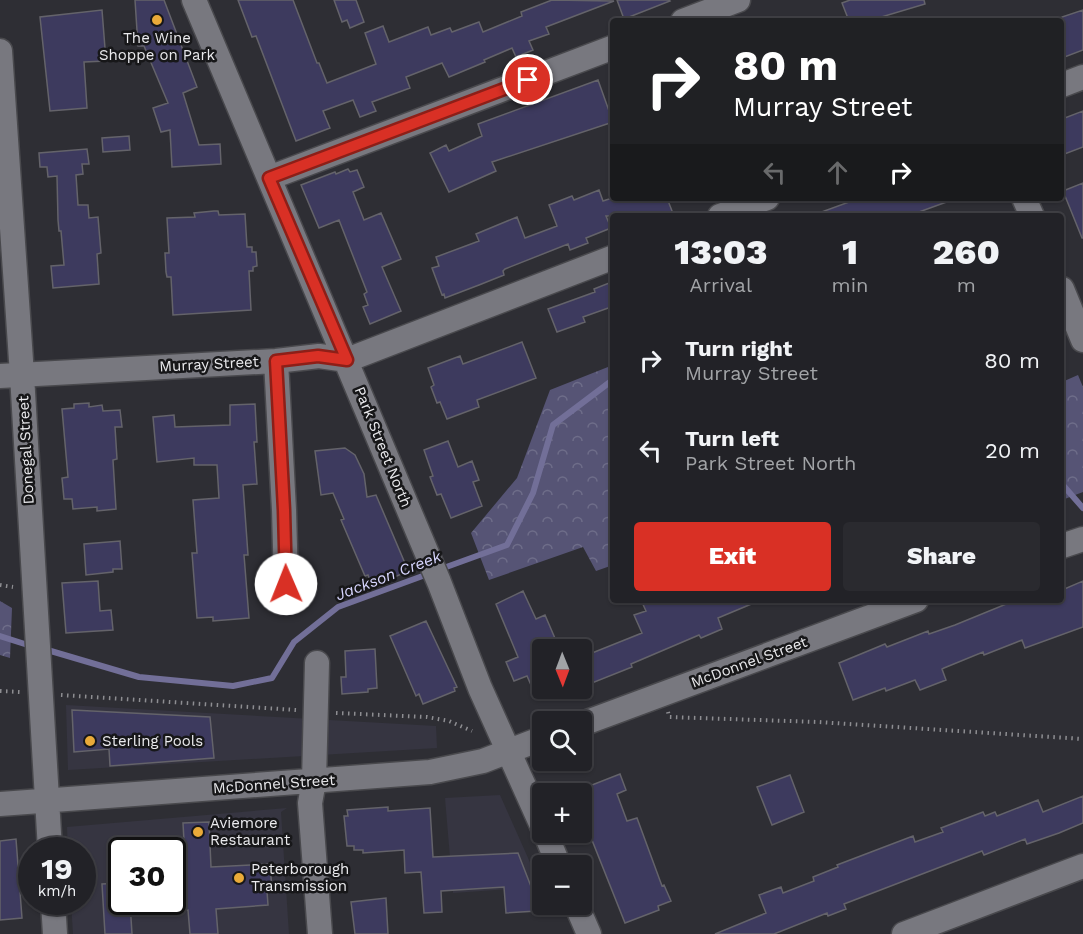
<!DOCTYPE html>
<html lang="en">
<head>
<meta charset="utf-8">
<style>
  body { margin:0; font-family:"Work Sans",sans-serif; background:#2a2a2f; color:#f1f3f6; height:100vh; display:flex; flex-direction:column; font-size:22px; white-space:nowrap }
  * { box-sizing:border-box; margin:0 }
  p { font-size:20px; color:#a2a4a7 }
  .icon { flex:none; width:33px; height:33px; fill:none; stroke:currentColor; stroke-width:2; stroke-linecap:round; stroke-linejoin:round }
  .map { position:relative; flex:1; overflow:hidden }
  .side { position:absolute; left:610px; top:213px; width:454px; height:390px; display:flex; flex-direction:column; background:#222227; border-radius:6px; box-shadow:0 2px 4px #0004,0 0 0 2px #3f3f44 }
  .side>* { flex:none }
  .guide { position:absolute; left:610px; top:18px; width:454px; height:183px; border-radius:6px; box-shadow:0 2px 4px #0004,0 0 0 2px #3f3f44; background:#202124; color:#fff; overflow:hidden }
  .needle { width:39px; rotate:179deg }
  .controls { position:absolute; left:532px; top:639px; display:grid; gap:12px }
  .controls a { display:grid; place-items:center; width:60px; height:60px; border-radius:6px; background:#222227; box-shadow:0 2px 4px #0004,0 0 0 2px #3f3f44; font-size:30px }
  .speed { position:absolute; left:18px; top:837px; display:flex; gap:12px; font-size:30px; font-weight:700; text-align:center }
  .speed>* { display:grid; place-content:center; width:78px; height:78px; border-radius:50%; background:#222227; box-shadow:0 2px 4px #0004,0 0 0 2px #3f3f44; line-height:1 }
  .speed small { font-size:15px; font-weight:400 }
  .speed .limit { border:3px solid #111; border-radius:9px; background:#fff; color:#111 }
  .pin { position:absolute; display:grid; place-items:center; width:51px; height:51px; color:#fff; margin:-26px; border:3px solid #fff; border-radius:50%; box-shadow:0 2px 6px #0007 }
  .me { position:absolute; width:66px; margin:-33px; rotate:359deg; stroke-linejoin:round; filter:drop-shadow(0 0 4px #0008) }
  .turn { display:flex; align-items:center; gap:21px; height:126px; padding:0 24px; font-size:27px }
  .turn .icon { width:78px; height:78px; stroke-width:2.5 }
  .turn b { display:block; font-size:42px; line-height:51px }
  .lanes { display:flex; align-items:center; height:57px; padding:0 24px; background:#0003; justify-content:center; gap:30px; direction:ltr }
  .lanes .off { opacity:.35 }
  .eta { display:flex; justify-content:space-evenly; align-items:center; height:102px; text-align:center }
  .eta b { font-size:36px; font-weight:800; line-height:42px }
  .button { display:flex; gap:12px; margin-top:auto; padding:12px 24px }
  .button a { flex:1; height:69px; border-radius:6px; background:#d93025; color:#fff; font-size:24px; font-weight:800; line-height:69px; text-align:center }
  .button a+a { background:#2a2a2f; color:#f1f3f6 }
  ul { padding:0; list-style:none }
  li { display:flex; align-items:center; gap:18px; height:90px; padding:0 24px }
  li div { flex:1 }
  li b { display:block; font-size:22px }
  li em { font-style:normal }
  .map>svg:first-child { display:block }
</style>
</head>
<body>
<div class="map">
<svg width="1083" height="934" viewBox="0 0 1083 934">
  <defs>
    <pattern id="forest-crowns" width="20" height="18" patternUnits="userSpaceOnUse" patternTransform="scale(1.5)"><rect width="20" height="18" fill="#565475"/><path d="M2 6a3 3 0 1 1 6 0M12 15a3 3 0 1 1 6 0" fill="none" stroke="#6e6d89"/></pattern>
  </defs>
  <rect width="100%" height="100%" fill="#2e2e34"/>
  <path fill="#363541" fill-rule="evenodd" d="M66 705 436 726 437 748 68 770Z
    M500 795 541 887 453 893 445 798Z
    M287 808 281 812 289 934H73L71 902H82V850H68L67 827ZM122 850H172V902H122Z"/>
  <path fill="url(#forest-crowns)" d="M613 365V565L596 571 583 547 489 580 471 533 517 478 550 390Z
    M1078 375 1083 387V492L1062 500V382Z
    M0 601 12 608 10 658 0 655Z"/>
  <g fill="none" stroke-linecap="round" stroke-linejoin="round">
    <path stroke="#726f98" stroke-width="6" d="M1062 484 1083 508
      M438 570 507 545 533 493 553 425 614 379
      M0 636 31 646
      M44 649 139 677 233 686 272 678 294 642 338 607 428 574"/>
  </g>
  <path fill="#3d3a5e" stroke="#64636a" stroke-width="1.5" d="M135 0H164L197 87 183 93 199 145 220 144 221 164 172 167 170 130 161 132 153 108 168 103 144 46H138Z
    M238 0H293L317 63H319L327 83 376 64 365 33 383 26 389 42 428 27 431 35 450 28 452 32 479 22 483 32 522 16 521 12 552 0 614 1 546 27 549 34 529 41 533 50 516 57 512 48 484 60 485 62 449 77 442 63 406 77 410 88 372 102 376 111 360 117 353 100 323 111 330 128 296 141 256 36 252 37Z
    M334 0H356L364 22 350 28 347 20 342 22Z
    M617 0H669L670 1 624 19Z
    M850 0H924L925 4 868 21H849L842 3Z
    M102 10 106 61 84 62 87 108 50 111 40 17Z
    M1083 10V50L1062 58V17Z
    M598 80 613 122 492 162 496 171 449 192 430 153 446 145 449 151 482 136 478 124Z
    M1083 111V147L1062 155V119Z
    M129 136 130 150 103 152 102 138Z
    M87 149 89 164H82L83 174 76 175 78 205H88L89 218 98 217 101 253 97 254 99 284 53 288 51 266 64 265 61 231H59L58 220 57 176 48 177 47 167H40L39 153Z
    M348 169 350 172 357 170 364 187 353 192 364 220 381 213 401 259 382 267 401 311 370 324 363 307 368 305 364 294 367 292 339 220 319 228 301 185 335 172 336 174Z
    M1083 183V238H1082L1063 191Z
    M599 190 603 201 612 198H667L672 211 659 216H606L611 228 586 238 588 243 570 250 568 244 505 269 503 271 504 275 479 285 445 298 444 294 442 295 432 268 439 266 436 257 479 241 476 234 517 217 525 238 557 226 549 205 572 196 574 200Z
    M860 198H951L952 200 908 216H816V214Z
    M214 211H218L219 215 245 214 247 247H252V252H256L257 266 253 267V271H249L251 310 173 315 171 277H167L166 272 165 253H169L167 218 195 217 194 213Z
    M614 281V306L583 317 585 322 557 332 548 309 595 292 594 289Z
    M522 342 536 378 477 400 479 407 447 419 440 402 437 403 431 387 434 385 428 368 460 356 463 364Z
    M89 403V407L102 405 103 411 120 410 122 427H115L117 459 113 460 116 509 97 511V507L73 509 72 499H64L62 478 68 477 62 409 74 408V404Z
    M255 404 257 442H254L257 484 243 485 248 555H244L249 618 213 621V617L197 618 192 553H197L193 500 219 498 217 465H194V458L157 462 153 417 174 415 175 427 230 425V405Z
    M448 441 458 467 472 461 479 480 473 482 482 506 451 518 441 494 437 495 430 477 433 476 424 450Z
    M345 448 355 455 364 474 367 497 376 495 407 568 404 570 406 572 381 583 380 580 371 584 368 575 365 576 341 520 344 519 333 493 321 495 315 451Z
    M120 541 122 569H113V572L86 575 84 544Z
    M98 581 100 611 111 610 113 630 66 633 62 583Z
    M1083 581V627L1025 648 1022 640 984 655 983 652 944 668 942 669 946 680 920 690 915 680 886 691 885 688 853 700 839 663 885 644 887 647 928 631 929 634 955 625 1016 600H1062V590Z
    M523 591 536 619 545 615 560 650H543V680L531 685 527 676 514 681 506 662 518 657 496 604Z
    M641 600H761L718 618 722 629 701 638 699 635 631 664 632 667 582 687V657L642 633 634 615 646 611Z
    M426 621 457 687 454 688 455 691 423 704 419 694 416 696 390 636Z
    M375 649 377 688 368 689V692L342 694 341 677H346L345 651Z
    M72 710 210 717 214 758 110 766 109 749 74 752Z
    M620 774 626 790 617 794 627 821 637 818 662 886 664 885 671 901 658 906 659 910 625 923 582 815V794H574V792Z
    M790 775 804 812 772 825 757 787Z
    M1083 796V823L1059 833 1027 844 1025 839 984 855 982 851 844 904 846 909 828 916 827 913 774 934H715L766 913 759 895 781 887 783 893 814 881 813 877 838 867 837 865 913 836 915 842 943 832 941 828 983 812 985 816 995 812 997 816 1038 800 1043 812Z
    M388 807V811L430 808 433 857 518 853 532 889H535L537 911 506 913 504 887 441 891 442 912 424 913 421 872 405 873 404 850 363 853V850H354V846H347L344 816H348L347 810Z
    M209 822 211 867 270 864 272 890 267 891 268 905 216 909 218 934H190L188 910 172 911V879L186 878 183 823Z
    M16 839 22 918 0 920V841Z
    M122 883V902H130L132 934H105L102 884Z
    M386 898 388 934H355L351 902Z"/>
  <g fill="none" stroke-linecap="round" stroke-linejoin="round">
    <g stroke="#49494d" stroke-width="27">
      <path id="minor" d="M194 0 439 582 480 688 543 828
        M683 21 738 0
        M0 51 22 375 50 850
        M1062 85 1083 77
        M269 178 614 47
        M1024 198 1032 216
        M720 216 767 198
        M1062 289 1083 340
        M276 361 284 510 286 584
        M0 376 276 361 319 356 347 360 614 257
        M1062 546 1083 539
        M317 663 314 781 310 803 320 934
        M582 724 916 600
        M0 804 430 772 483 761 543 738
        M545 832 559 866
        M53 902 55 934
        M576 904 589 934
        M904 934 1083 866"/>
    </g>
    <path stroke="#8e8e92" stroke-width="4" stroke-dasharray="1.5 4.5" stroke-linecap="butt" d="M0 585 13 587
      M0 691 20 692
      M61 695 296 710
      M668 712 669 717 818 722 1083 739
      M336 713 427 717 449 721 472 731"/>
    <use href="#minor" stroke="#78787f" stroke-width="24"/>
  </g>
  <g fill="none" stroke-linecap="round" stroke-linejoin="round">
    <g stroke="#8d1f18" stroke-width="15">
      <path id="route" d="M286 584 284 510 276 361 318 356 347 360 269 178 528 80"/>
    </g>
    <use href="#route" stroke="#d93025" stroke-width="10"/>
  </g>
  <g fill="#eaaa39" stroke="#171719" stroke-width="2">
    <circle cx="157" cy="20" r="6"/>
    <circle cx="90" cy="741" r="6"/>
    <circle cx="198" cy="832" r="6"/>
    <circle cx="239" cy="878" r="6"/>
  </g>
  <g text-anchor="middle" stroke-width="5" stroke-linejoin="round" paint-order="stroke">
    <g font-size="15" fill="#eaeaed" stroke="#171719" text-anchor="start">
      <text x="157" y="43" text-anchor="middle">The Wine<tspan x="157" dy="17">Shoppe on Park</tspan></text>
      <text x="102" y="746">Sterling Pools</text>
      <text x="210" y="828">Aviemore<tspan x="210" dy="17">Restaurant</tspan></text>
      <text x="251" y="874">Peterborough<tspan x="251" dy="17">Transmission</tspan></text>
    </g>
    <g font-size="15" fill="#eaeaed" stroke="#171719">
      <text transform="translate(209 364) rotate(-3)" y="5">Murray Street</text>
      <text transform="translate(383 447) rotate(68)" y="5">Park Street North</text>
      <text transform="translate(26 450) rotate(-93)" y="5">Donegal Street</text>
      <text transform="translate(749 662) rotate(-20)" y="5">McDonnel Street</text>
      <text transform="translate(274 784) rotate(-4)" y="5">McDonnel Street</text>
    </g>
    <g font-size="16" font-style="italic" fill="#d7d5fe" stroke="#171719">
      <text transform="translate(388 575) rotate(-21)" y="6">Jackson Creek</text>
    </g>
  </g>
</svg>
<div class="controls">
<a><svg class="needle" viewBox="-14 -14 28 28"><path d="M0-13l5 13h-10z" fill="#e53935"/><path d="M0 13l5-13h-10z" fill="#a2a4a7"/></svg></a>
<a><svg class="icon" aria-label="search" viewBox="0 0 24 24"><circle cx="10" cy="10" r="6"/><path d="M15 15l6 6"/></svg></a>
<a>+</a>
<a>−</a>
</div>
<div class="speed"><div>19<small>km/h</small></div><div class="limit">30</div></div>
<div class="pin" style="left:528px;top:80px;background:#d93025"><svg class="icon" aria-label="arrive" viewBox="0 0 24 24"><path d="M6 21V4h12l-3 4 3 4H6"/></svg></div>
<svg class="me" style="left:286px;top:584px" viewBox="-20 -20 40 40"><circle r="19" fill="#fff"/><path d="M0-13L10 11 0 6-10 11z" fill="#d93025"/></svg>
<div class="guide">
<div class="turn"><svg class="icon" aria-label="right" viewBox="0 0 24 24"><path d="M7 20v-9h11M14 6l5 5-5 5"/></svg><div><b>80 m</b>Murray Street</div></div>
<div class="lanes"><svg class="icon off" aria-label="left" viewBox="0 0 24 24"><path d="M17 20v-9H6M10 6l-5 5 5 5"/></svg><svg class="icon off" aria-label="ahead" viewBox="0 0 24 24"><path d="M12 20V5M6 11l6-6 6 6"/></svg><svg class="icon" aria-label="right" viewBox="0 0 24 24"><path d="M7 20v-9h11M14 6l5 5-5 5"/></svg></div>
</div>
<section class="side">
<div class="eta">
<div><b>13:03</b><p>Arrival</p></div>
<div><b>1</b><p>min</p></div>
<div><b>260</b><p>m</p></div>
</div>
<ul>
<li><svg class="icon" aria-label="right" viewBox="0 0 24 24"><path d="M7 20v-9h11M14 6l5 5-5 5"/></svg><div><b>Turn right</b><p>Murray Street</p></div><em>80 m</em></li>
<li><svg class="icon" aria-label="left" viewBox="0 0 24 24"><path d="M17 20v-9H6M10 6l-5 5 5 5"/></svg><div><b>Turn left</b><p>Park Street North</p></div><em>20 m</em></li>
</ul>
<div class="button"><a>Exit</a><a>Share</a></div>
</section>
</div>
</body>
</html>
